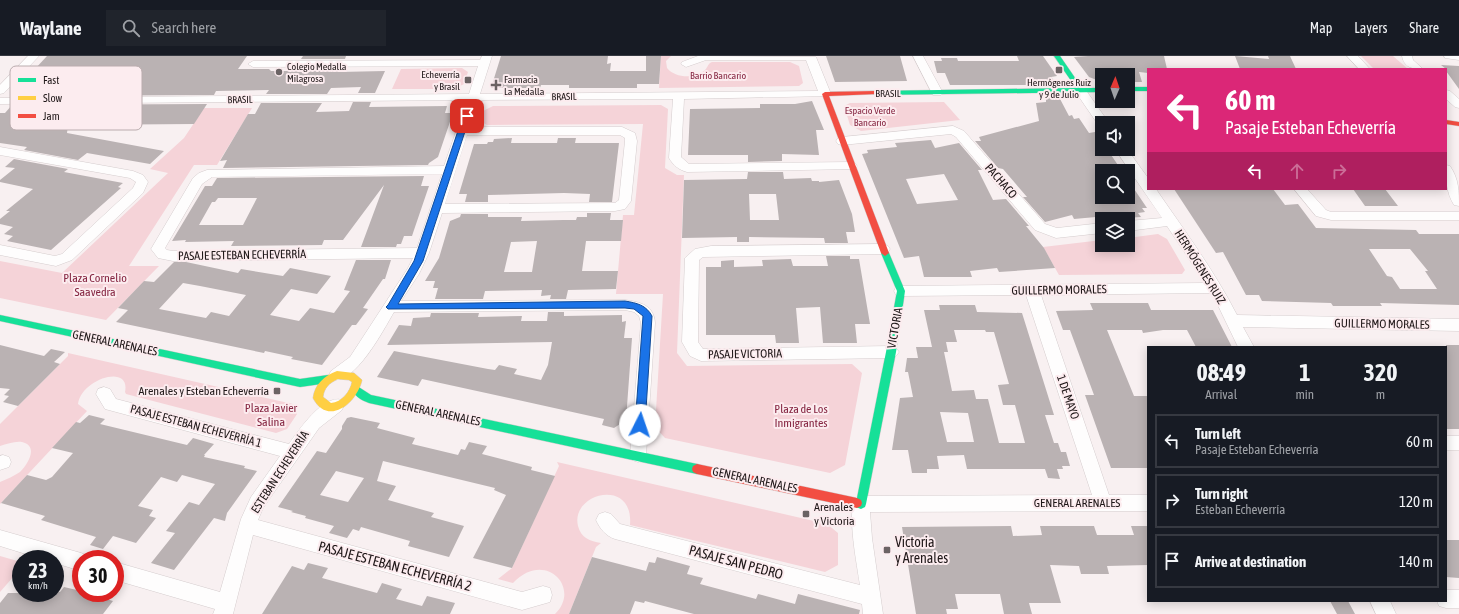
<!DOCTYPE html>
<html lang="en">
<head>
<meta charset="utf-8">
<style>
  body { margin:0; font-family:"Asap Condensed",sans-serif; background:#20242c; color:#f1f3f6; height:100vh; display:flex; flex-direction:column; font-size:15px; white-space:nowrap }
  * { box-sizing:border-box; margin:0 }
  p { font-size:13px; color:#9ea1a6 }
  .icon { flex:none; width:22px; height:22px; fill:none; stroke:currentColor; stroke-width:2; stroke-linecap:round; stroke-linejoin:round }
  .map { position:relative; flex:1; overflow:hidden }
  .side { position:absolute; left:1147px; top:290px; width:300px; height:256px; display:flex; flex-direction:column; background:#171b24; border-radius:0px; box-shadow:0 2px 10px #0003 }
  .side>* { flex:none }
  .guide { position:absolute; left:1147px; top:12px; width:300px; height:122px; border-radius:0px; box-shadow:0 2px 10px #0003; background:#db2777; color:#fff; overflow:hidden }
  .needle { width:26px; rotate:2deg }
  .tools { position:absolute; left:1095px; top:12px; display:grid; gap:8px }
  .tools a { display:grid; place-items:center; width:40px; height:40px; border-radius:0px; background:#171b24; box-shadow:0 2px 10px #0003; font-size:20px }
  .speed { position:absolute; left:12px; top:494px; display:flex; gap:8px; font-size:20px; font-weight:700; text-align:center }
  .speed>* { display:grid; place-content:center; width:52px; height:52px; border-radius:50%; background:#171b24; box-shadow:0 2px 10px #0003; line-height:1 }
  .speed small { font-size:10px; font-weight:400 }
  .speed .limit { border:6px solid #d22; background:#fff; color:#111 }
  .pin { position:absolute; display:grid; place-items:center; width:34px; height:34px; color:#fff; margin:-17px; border-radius:8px; box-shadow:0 2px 6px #0006 }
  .me { position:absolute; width:44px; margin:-22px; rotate:4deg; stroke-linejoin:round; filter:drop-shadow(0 0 3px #0008) }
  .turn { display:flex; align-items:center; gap:14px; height:84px; padding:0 12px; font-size:18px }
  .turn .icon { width:52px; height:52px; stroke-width:2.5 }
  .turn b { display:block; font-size:28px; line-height:34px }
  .lanes { display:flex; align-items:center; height:38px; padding:0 12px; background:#0003; justify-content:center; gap:20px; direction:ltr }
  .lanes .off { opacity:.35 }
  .eta { display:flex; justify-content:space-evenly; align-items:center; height:68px; text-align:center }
  .eta b { font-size:24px; font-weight:700; line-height:28px }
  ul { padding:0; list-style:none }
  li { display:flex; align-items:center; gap:12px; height:54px; margin:0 8px 6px; padding:0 4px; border:2px solid #363941; border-radius:0px }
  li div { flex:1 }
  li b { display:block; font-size:15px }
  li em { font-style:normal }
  header { display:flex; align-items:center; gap:24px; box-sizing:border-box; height:56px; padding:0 20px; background:#171b24; border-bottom:1px solid #363941 }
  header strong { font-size:19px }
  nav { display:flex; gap:22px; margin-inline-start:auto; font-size:14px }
  .search { width:280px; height:36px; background:#20242c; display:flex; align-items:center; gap:10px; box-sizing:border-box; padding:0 14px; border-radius:0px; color:#9ea1a6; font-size:15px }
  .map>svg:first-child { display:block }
</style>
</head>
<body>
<header>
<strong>Waylane</strong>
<div class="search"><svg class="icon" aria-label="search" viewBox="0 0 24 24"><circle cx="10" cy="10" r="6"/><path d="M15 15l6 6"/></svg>Search here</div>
<nav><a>Map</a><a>Layers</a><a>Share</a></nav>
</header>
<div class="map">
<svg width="1459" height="558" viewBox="0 0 1459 558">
  <rect width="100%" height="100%" fill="#f8f0f1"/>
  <path fill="#f5d3d8" d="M661 0H671L666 5 667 12C675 22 694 23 704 15 708 12 707 8 712 6H790L799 10 803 27 799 30 659 32Z
    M1361 0H1393L1408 13H1374Z
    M462 12 468 16 464 28 454 33H392L401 13Z
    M944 46 960 64 861 75 850 69 844 50 850 47Z
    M661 49 668 53 665 112 677 119H684L677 297 687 310 852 308 862 317 845 409 830 417 665 382 655 371 663 238H616L623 159H634L643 68 487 69 480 65 483 55 493 50Z
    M204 52H252L217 109H194L129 210H159L106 264 0 242V205L62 217 168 117 150 113 184 82Z
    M1158 178 1167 183 1185 214 1182 218 1059 219 1043 191 1102 184V189H1128V182Z
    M68 297 293 348 297 358 287 373 276 377 126 338 125 336C131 307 81 323 78 348L87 355 0 448V426C7 423 14 420 20 416 28 408 39 390 22 386 15 385 7 388 0 390V368L68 300Z
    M557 406 827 468 838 477V509L825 516 630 469C634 421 570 437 578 470 581 482 590 485 601 487L596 491 569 558H555C582 532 545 493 513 527L498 523 512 512 559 410Z
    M0 500 21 506V512L0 536Z"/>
  <path fill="#bab2b3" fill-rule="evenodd" d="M47 0H247L238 13H269L271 15H294L296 12H340L339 16 385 15 375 37H358L361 31 331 32 327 38H266L269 34 216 35 214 39 21 40 30 31H26L29 27H22Z
    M303 0H346L345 3H301Z
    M501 0H608L607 8 611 7 610 15H646V0H661L659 28H637V32H569V29H541L540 32H491Z
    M826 0H900L907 25 835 26Z
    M1017 0H1043L1057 20 1051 21 1054 24H1051L1053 29H950L945 17H937L934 5H942L941 2H957L958 5H1019Z
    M1088 0H1164L1167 13 1148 12V17L1139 16 1142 26H1128V19H1102V26L1089 21 1074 1Z
    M1235 0 1269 3 1268 0H1290L1296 13H1240Z
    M1441 9 1459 10V33L1446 15V13Z
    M1046 41H1059L1069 60 1072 59 1074 63 1079 62 1089 77 1095 76 1102 86V93H1107L1122 115H1102V141H1128V124L1147 152H1142L1145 156 1138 157 1141 161 1109 163 1107 160 1074 163 1072 159 1045 166 1023 141H1027L1003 113 998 112 975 85H981L979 81 1039 65 1036 47 1046 46Z
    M812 45 824 74H816L819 99 782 98V105L748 106V99H688L690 53 760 52V48H795Z
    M353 46H371L369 51 447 50 445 57H453L438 101 429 107 428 109 223 112 227 104 220 105 248 58H255L261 47H322L316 56 349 55Z
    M207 48 194 68 68 69 67 77 164 95 150 108 87 97 78 104 24 94 27 91 0 87V57H5L12 49Z
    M512 82 511 87H557L558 82H576L575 87H619L612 146H589L590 138 564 137 488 139V146H465L467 138H459L474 88H487L488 86H493L494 83Z
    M931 84 935 92 959 87 982 114H978L993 144 1006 143 1029 170H1026L1044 192 1055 212 999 216 997 212 970 215 972 221H924L919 200 904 202 862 98 868 97 867 94 897 91 895 87ZM944 118 958 144 917 148 906 123Z
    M14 103 68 113 64 116 123 127 118 131 121 132 51 194 7 185 13 180 4 178 13 171 0 168V163L10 155H6L33 133 0 126V124L15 112 5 111Z
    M748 116H783L784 123 811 122 812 125H819V126L839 124 852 158 855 176H846L848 187H825L824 182 749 181V186H737V181L682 182 684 124 747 123ZM749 138H776L779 164H750Z
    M424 120 421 130H429L414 174 412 180H404L401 188H397L396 191H361L384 129 343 184H324L322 189 231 190 234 185 185 186 186 184 172 185 205 130H212L217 122ZM218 142H257L243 169H199L212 146H215Z
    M1174 133H1273L1285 149 1298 148 1316 172 1416 174 1419 178H1459V249L1380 247 1382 250H1333L1331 247 1262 245 1259 239H1246L1223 196 1216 197ZM1369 193H1410L1428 215H1425L1437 233H1400L1392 221 1387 220Z
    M1353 133H1385L1398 150H1365Z
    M587 157H611L610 164H623L621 185H586L582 215H618L616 233 568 234 566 243H550L551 239 541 240 542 234 485 235 483 243H435L438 232H433L435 225H425L439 202 450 165 460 161 461 158H488V161H522L521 165 563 164H576L577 161H587ZM537 185 532 216H504L511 186Z
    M826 200H850V203H859L870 268H855L857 287H823L820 251 796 252 799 287H776L775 279H706V211H721V205L734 204V211L763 210 762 204 791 203 793 210H828Z
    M356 204H391L385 223H383L363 252 368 253 356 269H352L322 309 291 303 293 301 265 295 264 297 116 266 128 254 118 252 144 225 154 226 174 206H186L238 217 241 213 283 220 290 212 331 220 317 238 291 233 270 259 299 265 310 252 334 257 350 235 344 234ZM183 227 200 230 246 239 229 260 211 256 206 262 159 253Z
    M1090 247H1148L1151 254H1213L1232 291H1196L1187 274H1163L1143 277 1142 274H1107L1134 340H1148V412H1111L1085 339H1094L1070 274H1063L1056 255 1093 254Z
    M939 249H975L977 256 1022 257 1054 359H1045L1054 387H1058L1061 396H1066L1070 410H1062L1063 413H1057L1060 423 1048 422 1045 413H967L964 399 937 400 939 413H927V417H912L908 394H892L900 342 913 341 908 316H905L907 302H918L916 291H932L924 254H940ZM954 274H985L986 276H994L1009 328 998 329 1003 349H1015L1025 387H999L988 343H976L974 334 952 335 944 296H948L946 286H957ZM940 356 968 357 974 386H947Z
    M548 256H564V260L622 259V266L626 265 624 282H632L626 364 614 372 602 369 604 363 509 342 422 323 418 330 377 321 394 295 488 313 495 314 499 309 517 313 514 318 541 324 548 309 552 286 387 289 399 269 411 270 413 262 430 261 431 257H479L478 261 522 260 521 265H547Z
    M0 289 44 300 51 293 65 296 54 306 60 308 18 350 3 346 9 340 4 339 10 333 0 332Z
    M1446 289H1459V373H1446Z
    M89 359 105 363 100 368 187 389 193 382 214 388 204 399H205L204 401 245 410 244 412 257 415 227 457 225 465 214 462 174 514 151 507 175 477 166 475 189 446 199 449 215 428 182 419 177 426 161 421 138 450 153 454 149 460 156 462 136 487 113 480 103 493 90 489 96 481 41 464 45 460 1 447 27 419 46 424 52 421 73 397 52 392 76 366 80 367Z
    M351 361 380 367 377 372 415 382 412 388 458 399 461 393 465 394 469 386 487 390 482 398 532 411 531 414 555 420 512 512 473 502 506 439 494 434 495 432 383 405 377 425 396 430 388 444 434 457 431 461 464 470 449 501 408 490 410 485 361 471 359 475 353 473 347 482 329 477 334 470 305 462 306 460 291 456 293 455 278 451 317 395 326 397 342 373V370L347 362ZM336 415 364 422 348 446 320 439Z
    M1011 470 1013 480 1042 479 1040 470H1094L1097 479H1134L1131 470H1148V509L1107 510 1109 518H1081L1079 510 1050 509 1061 547H1029L1032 558H1004L1000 538H955L958 553H946L947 558H916L902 471Z
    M1446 484H1459V522L1446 521Z
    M592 501 646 515 649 506 655 507 657 501 690 510 687 518 703 522 700 528 756 543 758 538 795 548 798 538 860 554 859 558H694L645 545 644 547 635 545 630 558H569Z
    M308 507 328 512 322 522 377 537 382 527 402 533 396 543 422 550 427 540 455 547 450 558H262L292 510 304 514Z
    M64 531 81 535V537H87L113 545 103 558H0V547L8 537H55V534L60 536Z
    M1330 545H1348L1355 558H1337Z"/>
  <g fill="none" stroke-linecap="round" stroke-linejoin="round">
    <g stroke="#d5cdce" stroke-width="1">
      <path id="street" d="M28 0H39L4 37 0 38V29Z
        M482 0H492L480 38 818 35 806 4H706L686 11 681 8 682 6 698 0 816 1 831 38 829 40 684 43 681 101 689 108 851 106 855 107 857 110 855 113 687 116C679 114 673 109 669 102L673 43 478 44 469 71H622L635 77 637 85 631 145 625 153 615 155 442 157 429 197 419 218 401 245 625 244C640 246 654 249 655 267L646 399 644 404 638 406 632 404 630 399 641 267 639 260 634 256 625 254 394 256C384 273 354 331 331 323L329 319 331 315 350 301 408 212 413 202 173 205 158 202 151 193 193 122 199 117 207 114 444 110 467 44 0 48V42L469 38 478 10 253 11 248 8 253 5 480 4ZM467 79H620L625 82V85L619 144 615 147 445 148ZM442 118 417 192 173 195 167 194 165 192 202 128 212 121Z
        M913 0H923L943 37 941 39H933Z
        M1347 0H1358L1370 13H1359Z
        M1402 0H1412L1413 4 1423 13C1413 13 1404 12 1402 0Z
        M1444 0H1459V4L1445 2Z
        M1081 32 1085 33 1109 67H1102V70H1099L1075 35 1077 33Z
        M1446 34 1450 35 1459 43V52L1455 51 1446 43Z
        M953 70 964 75 1045 168 1057 172 1102 167V177L1056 182 1035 174 956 81 951 78 842 89 838 88 836 85 838 82 842 81Z
        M0 91 133 115 143 119 148 126 143 137 72 204 56 210 0 199V189L55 200 62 198 133 132 136 126 130 122 0 99Z
        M1115 93H1127L1148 122V133H1156C1184 174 1214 214 1237 259L1459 263V275L1243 271 1254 291H1238L1212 237 1041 239 1109 439H1148V455L870 456 872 482 883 558H863L862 548 615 483C606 480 600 473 596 464L599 458 605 456 611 458 620 468 860 529C857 509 847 459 855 442L861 440 1092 439 1026 239 901 240 896 239 894 235 896 231 901 230 1205 227 1167 170 1128 175V165L1162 162Z
        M1446 109 1450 110C1459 123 1459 136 1459 150L1454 149C1446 136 1446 124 1446 109Z
        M1294 133H1307L1326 154 1331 156H1459V164H1331L1316 160Z
        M883 188 888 190 890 193 888 196 883 198 703 201 699 204 698 286 703 293 891 290 896 292 899 296 896 300 891 302 701 305 690 300 682 286 685 202 695 193 711 190Z
        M104 331 110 333 116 343 289 388C299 374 323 338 342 344L344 349 342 354 319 372 263 452 258 464 522 536 543 530 550 532 552 539 550 546 522 554 253 479 233 558H213L215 553 115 524V506L220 536 241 463 251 441 280 400 105 353 96 338 98 333Z
        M1446 380H1459V394H1446Z
        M3 399 9 401 11 406 9 411 0 414V400Z
        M0 474 81 497 88 500 89 503H81V515L55 507V503H42L0 490Z
        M1446 534H1459V552H1446L1439 550 1437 545H1446Z
        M1370 545H1390L1396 558H1376Z"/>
    </g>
    <g stroke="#d5cdce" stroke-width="1">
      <path id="fast" d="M1054 0H1060L1082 32H1102V36L875 39 872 37 875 35 1076 32Z
        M1128 31H1148V35H1128Z
        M885 194 889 197 905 235 896 296 866 448 865 451 861 453 853 450 852 447 853 444 857 442 886 296 897 235 881 197Z
        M0 259 300 323 328 319 331 320 333 323 331 326 328 327 300 331 0 265Z
        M357 330 371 339 697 408 701 410 702 413 701 416 697 418 369 347C361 344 356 341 352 334L354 331Z"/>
    </g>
    <g stroke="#d5cdce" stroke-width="1">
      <path id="slow" d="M337 315 354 317 362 324C357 347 328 371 313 342 315 328 324 320 337 315ZM338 323 349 324 352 326C350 336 342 346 331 347L323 341C324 332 329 327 338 323Z"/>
    </g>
    <g stroke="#d5cdce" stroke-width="1">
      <path id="jam" d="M875 35 877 36V38L829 40 889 197 885 200 881 197 822 38 825 36Z
        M1446 64 1459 66V70L1446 68Z
        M697 408 857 442 861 444 862 447 861 450 857 452 697 418 693 416 692 413 693 410Z"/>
    </g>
    <use href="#street" fill="#fefdfd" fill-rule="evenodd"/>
    <use href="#fast" fill="#16e098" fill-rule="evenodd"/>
    <use href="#slow" fill="#ffcf43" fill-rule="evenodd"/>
    <use href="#jam" fill="#f24e42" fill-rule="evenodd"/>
  </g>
  <path fill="#1a73e8" stroke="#114b97" d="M467 57 470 60 423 205 398 248 625 245C637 247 646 249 652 260L645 369 644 372 640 374 636 372 635 369 643 260 634 253 625 252 388 253 386 251 388 249 414 205 463 60Z"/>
  <g fill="#6b6364" stroke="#fcecef" stroke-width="1.5">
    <rect x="1055" y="10" width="8" height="8" rx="2"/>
    <circle cx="279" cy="16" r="4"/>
    <rect x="464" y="20" width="8" height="8" rx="2"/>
    <path d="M494 23h4v4h4v4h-4v4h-4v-4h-4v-4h4z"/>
    <rect x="273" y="331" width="8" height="8" rx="2"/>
    <rect x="802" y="454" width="8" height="8" rx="2"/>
    <rect x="883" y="490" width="8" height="8" rx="2"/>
  </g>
  <g text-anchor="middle" stroke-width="4" stroke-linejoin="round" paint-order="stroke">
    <g font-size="10" fill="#1f1718" stroke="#fcecef" text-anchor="start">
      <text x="287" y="14">Colegio Medalla<tspan x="287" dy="12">Milagrosa</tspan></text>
      <text x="460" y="22" text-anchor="end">Echeverría<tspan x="460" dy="12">y Brasil</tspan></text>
      <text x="504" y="27">Farmacia<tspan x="504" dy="12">La Medalla</tspan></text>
      <text x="1059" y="30" text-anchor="middle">Hermógenes Ruiz<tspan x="1059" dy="12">y 9 de Julio</tspan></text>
    </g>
    <g font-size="10" fill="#852541" stroke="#fcecef">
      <text x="718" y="23">Barrio Bancario</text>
      <text x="870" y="58">Espacio Verde<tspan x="870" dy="12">Bancario</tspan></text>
    </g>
    <g font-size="10" fill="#1f1718" stroke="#fcecef">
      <text x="888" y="41">BRASIL</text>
      <text transform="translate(564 40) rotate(-1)" y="4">BRASIL</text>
      <text transform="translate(240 43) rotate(-1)" y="4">BRASIL</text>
    </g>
    <g font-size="12" fill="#1f1718" stroke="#fcecef">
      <text transform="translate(1001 125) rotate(49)" y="4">PACHACO</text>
      <text transform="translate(242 199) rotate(-1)" y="4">PASAJE ESTEBAN ECHEVERRÍA</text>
      <text transform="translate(1200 211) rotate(58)" y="4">HERMÓGENES RUIZ</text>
      <text transform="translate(1059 234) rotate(-1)" y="4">GUILLERMO MORALES</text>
      <text transform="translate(1382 268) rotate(1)" y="4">GUILLERMO MORALES</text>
      <text transform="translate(895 272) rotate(-80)" y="4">VICTORIA</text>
      <text transform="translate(115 287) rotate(12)" y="4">GENERAL ARENALES</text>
      <text transform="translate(745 298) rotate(-1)" y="4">PASAJE VICTORIA</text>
      <text transform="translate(1068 341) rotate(71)" y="4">1 DE MAYO</text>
      <text transform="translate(438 357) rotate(12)" y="4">GENERAL ARENALES</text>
      <text transform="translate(196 370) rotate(15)" y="4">PASAJE ESTEBAN ECHEVERRÍA 1</text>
      <text transform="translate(280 416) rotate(-57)" y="4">ESTEBAN ECHEVERRÍA</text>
      <text transform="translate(755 424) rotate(12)" y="4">GENERAL ARENALES</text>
      <text x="1077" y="451">GENERAL ARENALES</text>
    </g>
    <g font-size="12" fill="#852541" stroke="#fcecef">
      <text x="95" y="226">Plaza Cornelio<tspan x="95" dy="14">Saavedra</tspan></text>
      <text x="271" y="356">Plaza Javier<tspan x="271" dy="14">Salina</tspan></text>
      <text x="801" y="357">Plaza de Los<tspan x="801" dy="14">Inmigrantes</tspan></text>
    </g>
    <g font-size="12" fill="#1f1718" stroke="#fcecef" text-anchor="end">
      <text x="269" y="339">Arenales y Esteban Echeverría</text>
      <text x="814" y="455" text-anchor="start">Arenales<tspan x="814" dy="14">y Victoria</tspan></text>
    </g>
    <g font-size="14" fill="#1f1718" stroke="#fcecef" text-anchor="start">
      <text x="895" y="491">Victoria<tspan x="895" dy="16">y Arenales</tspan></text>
    </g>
    <g font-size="14" fill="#1f1718" stroke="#fcecef">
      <text transform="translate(736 506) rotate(15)" y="5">PASAJE SAN PEDRO</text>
      <text transform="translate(395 510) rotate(15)" y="5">PASAJE ESTEBAN ECHEVERRÍA 2</text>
    </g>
  </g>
  <rect x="10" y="10" width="132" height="64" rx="6" fill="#fcecef" stroke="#baacae" stroke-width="1"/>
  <rect x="18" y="22" width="18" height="4" fill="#16e098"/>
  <rect x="18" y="40" width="18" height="4" fill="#ffcf43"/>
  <rect x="18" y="58" width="18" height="4" fill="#f24e42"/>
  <g font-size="11" fill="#1f1718">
    <text x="43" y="28">Fast</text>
    <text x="43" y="46">Slow</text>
    <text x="43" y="64">Jam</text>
  </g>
</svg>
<div class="tools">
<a><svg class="needle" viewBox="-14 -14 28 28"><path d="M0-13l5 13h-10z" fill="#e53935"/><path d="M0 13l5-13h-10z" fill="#9ea1a6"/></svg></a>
<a><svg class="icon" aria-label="sound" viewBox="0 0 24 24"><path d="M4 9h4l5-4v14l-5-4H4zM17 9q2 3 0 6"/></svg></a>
<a><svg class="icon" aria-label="search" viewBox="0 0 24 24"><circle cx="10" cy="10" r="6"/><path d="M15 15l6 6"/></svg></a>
<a><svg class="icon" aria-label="layers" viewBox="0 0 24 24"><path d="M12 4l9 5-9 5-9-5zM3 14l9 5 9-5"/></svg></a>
</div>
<div class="speed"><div>23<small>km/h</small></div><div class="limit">30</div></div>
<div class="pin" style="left:467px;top:60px;background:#d93025"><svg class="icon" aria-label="arrive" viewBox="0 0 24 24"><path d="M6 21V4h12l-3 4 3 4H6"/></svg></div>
<svg class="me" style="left:640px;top:369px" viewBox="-20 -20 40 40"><circle r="19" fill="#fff"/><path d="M0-13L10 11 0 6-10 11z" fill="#1a73e8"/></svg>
<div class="guide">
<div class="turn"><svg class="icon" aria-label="left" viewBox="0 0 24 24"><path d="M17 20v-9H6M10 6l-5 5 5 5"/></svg><div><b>60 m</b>Pasaje Esteban Echeverría</div></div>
<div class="lanes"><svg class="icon" aria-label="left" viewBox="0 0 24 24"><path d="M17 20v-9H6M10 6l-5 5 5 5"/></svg><svg class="icon off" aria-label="ahead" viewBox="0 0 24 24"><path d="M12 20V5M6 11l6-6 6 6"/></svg><svg class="icon off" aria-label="right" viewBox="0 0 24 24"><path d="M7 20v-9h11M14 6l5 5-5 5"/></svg></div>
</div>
<section class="side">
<div class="eta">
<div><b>08:49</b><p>Arrival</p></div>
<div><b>1</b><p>min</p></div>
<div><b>320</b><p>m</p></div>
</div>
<ul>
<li><svg class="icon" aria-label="left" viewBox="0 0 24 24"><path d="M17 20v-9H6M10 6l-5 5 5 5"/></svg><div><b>Turn left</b><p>Pasaje Esteban Echeverría</p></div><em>60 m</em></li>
<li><svg class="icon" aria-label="right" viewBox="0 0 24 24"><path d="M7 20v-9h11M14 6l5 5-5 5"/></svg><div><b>Turn right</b><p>Esteban Echeverría</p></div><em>120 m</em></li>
<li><svg class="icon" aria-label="arrive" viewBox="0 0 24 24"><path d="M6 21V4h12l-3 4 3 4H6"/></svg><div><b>Arrive at destination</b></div><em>140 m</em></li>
</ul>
</section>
</div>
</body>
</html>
